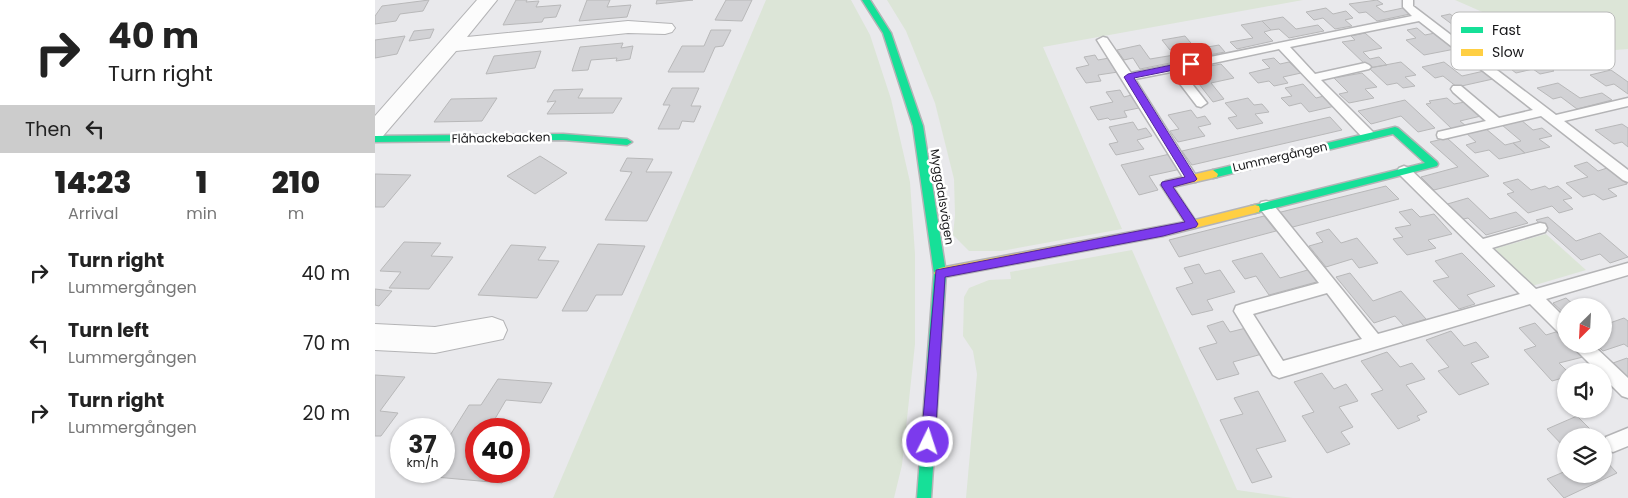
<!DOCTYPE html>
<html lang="en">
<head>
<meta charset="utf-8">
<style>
  body { margin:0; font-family:Poppins,sans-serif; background:#f6f6f6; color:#222; height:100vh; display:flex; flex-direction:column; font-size:19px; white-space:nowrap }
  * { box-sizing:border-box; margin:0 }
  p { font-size:16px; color:#767676 }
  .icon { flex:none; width:28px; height:28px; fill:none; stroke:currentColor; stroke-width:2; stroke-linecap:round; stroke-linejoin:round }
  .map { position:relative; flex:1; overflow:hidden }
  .drawer { display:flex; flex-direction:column; background:#fff; width:375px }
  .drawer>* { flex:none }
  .banner { background:#fff; color:#222; overflow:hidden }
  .needle { width:32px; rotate:204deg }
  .tools { position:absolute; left:1182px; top:298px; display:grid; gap:10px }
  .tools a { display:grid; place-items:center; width:55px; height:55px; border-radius:50%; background:#fff; box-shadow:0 1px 4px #0004; font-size:25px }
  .speed { position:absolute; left:15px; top:418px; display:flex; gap:10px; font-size:25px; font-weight:700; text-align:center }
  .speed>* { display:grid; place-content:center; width:65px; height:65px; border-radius:50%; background:#fff; box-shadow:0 1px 4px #0004; line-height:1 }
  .speed small { font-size:12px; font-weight:400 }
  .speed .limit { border:8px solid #d22; background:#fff; color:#111 }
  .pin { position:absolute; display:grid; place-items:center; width:42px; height:42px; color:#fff; margin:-21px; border-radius:10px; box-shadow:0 2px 8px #0006 }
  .me { position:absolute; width:55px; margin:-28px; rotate:4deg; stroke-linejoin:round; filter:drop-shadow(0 0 4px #0008) }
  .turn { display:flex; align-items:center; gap:18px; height:105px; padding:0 25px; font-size:22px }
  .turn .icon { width:65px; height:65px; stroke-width:2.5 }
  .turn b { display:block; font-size:35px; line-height:42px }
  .then { display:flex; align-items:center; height:48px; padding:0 25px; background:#0003; gap:10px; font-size:19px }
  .eta { display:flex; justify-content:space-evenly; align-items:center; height:85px; text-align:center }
  .eta b { font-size:30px; font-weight:800; line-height:35px }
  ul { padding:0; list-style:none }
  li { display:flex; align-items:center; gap:15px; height:70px; padding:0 25px }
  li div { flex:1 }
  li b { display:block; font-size:19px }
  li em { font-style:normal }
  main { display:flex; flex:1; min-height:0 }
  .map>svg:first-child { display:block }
</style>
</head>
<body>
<main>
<section class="drawer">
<div class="banner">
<div class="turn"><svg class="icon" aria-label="right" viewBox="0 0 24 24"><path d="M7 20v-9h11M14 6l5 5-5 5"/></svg><div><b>40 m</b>Turn right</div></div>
<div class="then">Then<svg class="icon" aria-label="left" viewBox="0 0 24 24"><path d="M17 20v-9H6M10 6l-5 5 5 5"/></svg></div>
</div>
<div class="eta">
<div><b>14:23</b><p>Arrival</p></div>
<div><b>1</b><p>min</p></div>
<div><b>210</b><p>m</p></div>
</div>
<ul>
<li><svg class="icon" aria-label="right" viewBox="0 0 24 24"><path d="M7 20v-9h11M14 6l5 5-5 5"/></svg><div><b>Turn right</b><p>Lummergången</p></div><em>40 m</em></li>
<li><svg class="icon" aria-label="left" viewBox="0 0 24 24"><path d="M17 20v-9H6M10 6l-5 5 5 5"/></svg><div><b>Turn left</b><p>Lummergången</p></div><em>70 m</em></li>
<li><svg class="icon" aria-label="right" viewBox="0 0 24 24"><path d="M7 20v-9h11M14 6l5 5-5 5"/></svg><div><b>Turn right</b><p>Lummergången</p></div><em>20 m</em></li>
</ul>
</section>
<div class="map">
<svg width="1253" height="498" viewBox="0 0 1253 498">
  <rect width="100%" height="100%" fill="#e9e9ec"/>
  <path fill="#dce5d7" d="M391 0H476L495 35 516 99 535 182 540 254V344L527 465 519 498H178Z
    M512 0H928L668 47 747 229 626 251H594L578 235 580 215 579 179 560 103 531 31Z
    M1080 0H1253V49L1201 53Z
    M1171 234 1211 270 1157 286 1119 249Z
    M757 250 862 490 918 498H591L602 374 598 351 588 336 589 297 594 288 614 280 636 279 635 272Z"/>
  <path fill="#d2d2d5" stroke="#b8b8b9" d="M54 0 48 11 25 14 21 21 0 24V16L7 6Z
    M141 0H152L151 2 164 1 161 7 186 5 181 17 169 18 167 22 128 25Z
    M212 0H235L232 7 256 5 252 17 204 21Z
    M282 0H318L281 4Z
    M351 0H377L367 21 340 20Z
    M1002 0 1008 4 1001 6 1009 12 1028 8 1035 14 1002 21 991 12 984 13 974 4Z
    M951 8 958 14 971 11 978 18 970 20 977 26 960 29 948 18 939 20 931 12Z
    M1075 14 1087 23 1107 19 1129 35 1115 38 1109 34 1094 37 1066 16Z
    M908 17 921 29 943 25 949 31 914 38 904 29 896 30 887 21Z
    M887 21 896 30 889 32 898 41 862 49 855 42 878 38 866 25Z
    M1042 28 1050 35 1060 33 1080 49 1049 55 1031 40 1041 38 1032 30Z
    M59 29 55 38 34 41 39 31Z
    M336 30H356L348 46 340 47 329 72H293L307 46H329Z
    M990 33 1007 48 988 52 995 59 1004 57 1012 65 994 68 967 42 980 40 976 36Z
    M30 36 22 54 0 58V40Z
    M810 36 821 49 844 45 850 52 812 59 804 48 795 50 787 40Z
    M248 43 246 48 258 46 255 59 241 61 242 58 216 60 213 70 197 71 205 47Z
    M765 45 775 59 799 55 805 61 765 69 758 58 749 60 742 50Z
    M1120 47 1134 57 1154 53 1179 71 1165 74 1158 69 1141 73 1110 49Z
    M166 51 160 68 111 74 119 56Z
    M720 55 723 60 734 58 743 72 723 75 726 81 711 83 701 68 714 65 709 57Z
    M899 58 905 64 914 62 926 73 908 77 913 83 899 86 894 81 883 83 874 73 895 68 887 60Z
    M1026 62 1041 75 1030 77 1040 86 1028 88 1022 83 1012 85 994 68Z
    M1069 62 1087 76 1109 71 1118 79 1082 87 1068 76 1060 78 1047 67Z
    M846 64 859 78 836 83 849 99 838 102 817 75 834 72 830 67Z
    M1236 70 1253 82V94L1239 84 1231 86 1215 75Z
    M987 73 1002 87 990 89 999 98 974 103 964 94 973 92 959 78Z
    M1183 83 1205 98 1227 93 1237 100 1202 109 1186 97 1178 99 1162 88Z
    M928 84 941 98 949 96 960 106 934 112 926 103 914 106 906 98 917 96 910 88Z
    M297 88H324L316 106H326L319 122 307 121 304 129H283L295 105H288Z
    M208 89 203 98H247L238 113 172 114 181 101 172 102 179 90Z
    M745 90 749 97 760 94 769 107 749 111 752 117 735 120 733 118 723 120 715 107 738 102 731 92Z
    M122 98 107 121 59 122 76 99Z
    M873 98 879 105 887 104 894 112 880 114 888 123 862 129 853 118 862 116 850 103Z
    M1072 98 1079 104 1090 102 1106 116 1085 121 1091 126 1077 129 1051 104 1056 103 1054 101Z
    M1030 100 1060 128 1043 132 1026 116 996 124 983 111Z
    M816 110 822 118 830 116 836 124 823 127 830 136 803 142 795 131 804 129 793 115Z
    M955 117 967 130 817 165 807 151Z
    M1146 120 1158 130 1167 128 1177 136 1164 139 1175 147 1150 153 1138 143 1146 141 1127 125Z
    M758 122 763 130 771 128 777 136 762 140 769 149 741 155 734 144 743 142 734 127Z
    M1247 124 1253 128V147L1247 142 1239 144 1220 130Z
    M1110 128 1130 145 1138 143 1150 153 1124 159 1114 150 1100 153 1091 145 1101 142 1090 132Z
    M1072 138 1114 176 1059 190 1046 177 1083 167 1055 142Z
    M795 154 806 169 774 176 783 190 764 195 746 165Z
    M165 156 192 173 160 194 132 176Z
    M252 158 278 159 271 172H297L272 221 230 220 257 172 245 171Z
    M1212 162 1223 171 1232 168 1252 184 1233 189 1242 196 1228 200 1219 194 1208 197 1191 183 1213 177 1199 166Z
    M0 174 36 175 9 207H0Z
    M1143 179 1156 190 1170 186 1174 189 1183 186 1197 198 1188 200 1198 209 1184 213 1177 206 1153 213 1132 194 1139 192 1128 183Z
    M1011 186 1024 199 914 228 902 213Z
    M1093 198 1115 219 1141 212 1153 223 1111 235 1093 218 1084 220 1069 205Z
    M1037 209 1045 217 1059 214 1077 234 1053 240 1061 248 1032 255 1018 239 1028 237 1020 228 1036 225 1024 212Z
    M889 216 901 231 804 257 794 240Z
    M1173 217 1201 241 1225 233 1253 257 1235 263 1225 254 1206 260 1161 220Z
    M954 229 966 243 982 238 1003 263 984 268 977 259 951 267 934 246 948 242 941 233Z
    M29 242 66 243 56 256 78 257 54 289 14 288 26 272 5 271Z
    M223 244 270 246 247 295H221L212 311H187Z
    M136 245 171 247 163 260 184 261 162 298 103 295Z
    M887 253 905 278 936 269 945 281 894 295 881 276 870 279 857 261Z
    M1087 253 1120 286 1092 295 1100 304 1084 309 1058 281 1074 277 1060 261Z
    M824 264 830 274 845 270 860 292 832 300 838 310 817 315 801 288 818 283 809 268Z
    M975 273 998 301 1026 291 1051 319 1029 326 1020 316 999 323 961 277Z
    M0 289 17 291 4 306 0 305Z
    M1191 298 1200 306H1191V315L1178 303Z
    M1249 318 1253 321V347L1249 344 1228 351 1221 344H1229V325Z
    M848 321 855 332 871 328 887 354 858 362 864 374 842 380 824 348 842 343 832 326Z
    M1160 323 1171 335 1184 331 1191 339V344H1196L1208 357 1184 363 1192 371 1191 377 1177 381 1149 350 1161 346 1144 328Z
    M1076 331 1089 346 1101 342 1114 357 1096 363 1114 384 1084 395 1063 371 1074 367 1051 340Z
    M1012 352 1025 367 1037 363 1050 379 1031 385 1052 412 1042 416 1045 420 1023 429 996 394 1008 390 986 361Z
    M1252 358 1253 359V377L1238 363Z
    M947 373 959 389 971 384 983 401 964 407 978 427 966 432 975 444 952 453 927 416 939 412 919 382Z
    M0 375 30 377 5 411 23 413 6 436H0Z
    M123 379 177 383 166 403 131 400 114 429H101V451L99 454H101V471H134L127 483 49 476 52 471H69V445L94 405H106Z
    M883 391 911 441 881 449 897 477 877 483 845 420 868 414 859 398Z
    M1202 416 1222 436H1191V449L1172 429Z
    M1229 459 1242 473 1189 498 1172 479 1191 471V474H1229Z"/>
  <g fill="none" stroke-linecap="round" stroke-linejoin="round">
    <g stroke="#b4b4b6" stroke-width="3">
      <path id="lane" d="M1028 0H1038V6L1181 115 1253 98V106L1189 121 1253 170V182L1248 180 1166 116 1068 139 1063 138 1062 135 1063 132 1111 121 1078 92 1076 89 1078 86H1086L1124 118 1158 110 1044 21 915 47 940 74 990 63 994 65 996 67 994 69 946 80 999 133 1000 136 994 140 989 139 904 49 806 70 832 103 826 107 822 106 796 72 760 79 823 179 821 182H811L722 40 728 37 732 38 756 73 1037 16 1028 7Z
        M1029 166 1034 168 1108 239 1165 223 1170 224 1172 228 1170 232 1117 248 1161 289 1253 263V275L1171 299 1191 319V336L1185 334 1155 304 904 378 898 375 859 311 861 306 867 304 944 283 886 210 884 206 886 202 891 201 896 202 1003 334 1145 294 1024 174 1022 171 1024 168ZM952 293 987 339 908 361 878 314Z
        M1198 344H1217L1253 378V398L1247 396 1229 378V371H1222L1200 349Z
        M1253 428V446L1238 452 1231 449 1229 443 1231 437Z"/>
    </g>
    <g stroke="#b4b4b6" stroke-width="2">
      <path id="street" d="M102 0H122L92 37 253 21 297 24 300 28 297 32 290 34 253 33 81 51 8 136 0 139V116Z
        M117 317 128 321 132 330 128 339 60 353 0 350V324L60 327Z"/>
    </g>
    <g stroke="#b4b4b6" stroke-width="3">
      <path id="fast" d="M487 0H495L516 33 548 126 571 273 556 498H542L559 273 538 126 508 33Z
        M1020 127 1023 128 1062 162 1063 164 1062 166 880 213 876 212 875 209 876 206 1050 163 1018 134 838 178 833 174 838 170Z
        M188 134 252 139 257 142 252 145 188 140 0 142V136Z"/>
    </g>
    <g stroke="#b4b4b6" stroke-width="3">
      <path id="slow" d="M838 170 843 174 842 177 798 187 820 220 880 205 884 206 885 209 884 212 788 236 565 278 561 276 559 273 561 270 565 268 810 222 786 185 791 181Z"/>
    </g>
    <use href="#lane" fill="#fcfcfc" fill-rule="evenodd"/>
    <use href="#street" fill="#fcfcfc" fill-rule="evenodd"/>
    <use href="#fast" fill="#16e098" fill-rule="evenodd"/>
    <use href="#slow" fill="#ffcf43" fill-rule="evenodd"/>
  </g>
  <path fill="#7c3aed" stroke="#51269a" d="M816 61 819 62V66L759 78 822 179 820 181 798 187 821 221 823 224 821 227 788 236 570 277 560 442 558 446 553 448 548 446 546 442 561 270 810 222 786 185 787 182 810 177 749 77 753 74Z"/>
  <g text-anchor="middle" stroke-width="5" stroke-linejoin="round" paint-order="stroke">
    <g font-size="12" fill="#18181a" stroke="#fff">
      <text transform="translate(126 138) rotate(-1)" y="4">Flåhackebacken</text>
      <text transform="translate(905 157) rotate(-13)" y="4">Lummergången</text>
      <text transform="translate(567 197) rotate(81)" y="4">Myggdalsvägen</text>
    </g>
  </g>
  <rect x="1076" y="12" width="164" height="58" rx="8" fill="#fff" stroke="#bababa" stroke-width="1"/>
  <rect x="1086" y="27" width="22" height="6" fill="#16e098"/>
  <rect x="1086" y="49" width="22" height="7" fill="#ffcf43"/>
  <g font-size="14" fill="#18181a">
    <text x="1117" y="35">Fast</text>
    <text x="1117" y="57">Slow</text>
  </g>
</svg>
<div class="tools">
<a><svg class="needle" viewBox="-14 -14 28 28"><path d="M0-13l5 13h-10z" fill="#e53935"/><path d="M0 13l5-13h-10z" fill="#767676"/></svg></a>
<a><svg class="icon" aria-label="sound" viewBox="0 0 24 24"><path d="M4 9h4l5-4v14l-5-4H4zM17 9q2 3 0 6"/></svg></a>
<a><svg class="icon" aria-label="layers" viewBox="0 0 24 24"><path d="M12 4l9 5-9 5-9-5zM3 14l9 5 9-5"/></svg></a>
</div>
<div class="speed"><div>37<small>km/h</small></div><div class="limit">40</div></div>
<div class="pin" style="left:816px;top:64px;background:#d93025"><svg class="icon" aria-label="arrive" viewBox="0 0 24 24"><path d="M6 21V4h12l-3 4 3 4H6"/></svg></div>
<svg class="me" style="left:553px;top:442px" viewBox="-20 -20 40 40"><circle r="17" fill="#7c3aed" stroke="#fff" stroke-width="3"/><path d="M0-11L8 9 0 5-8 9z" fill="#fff"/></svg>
</div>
</main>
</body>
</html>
